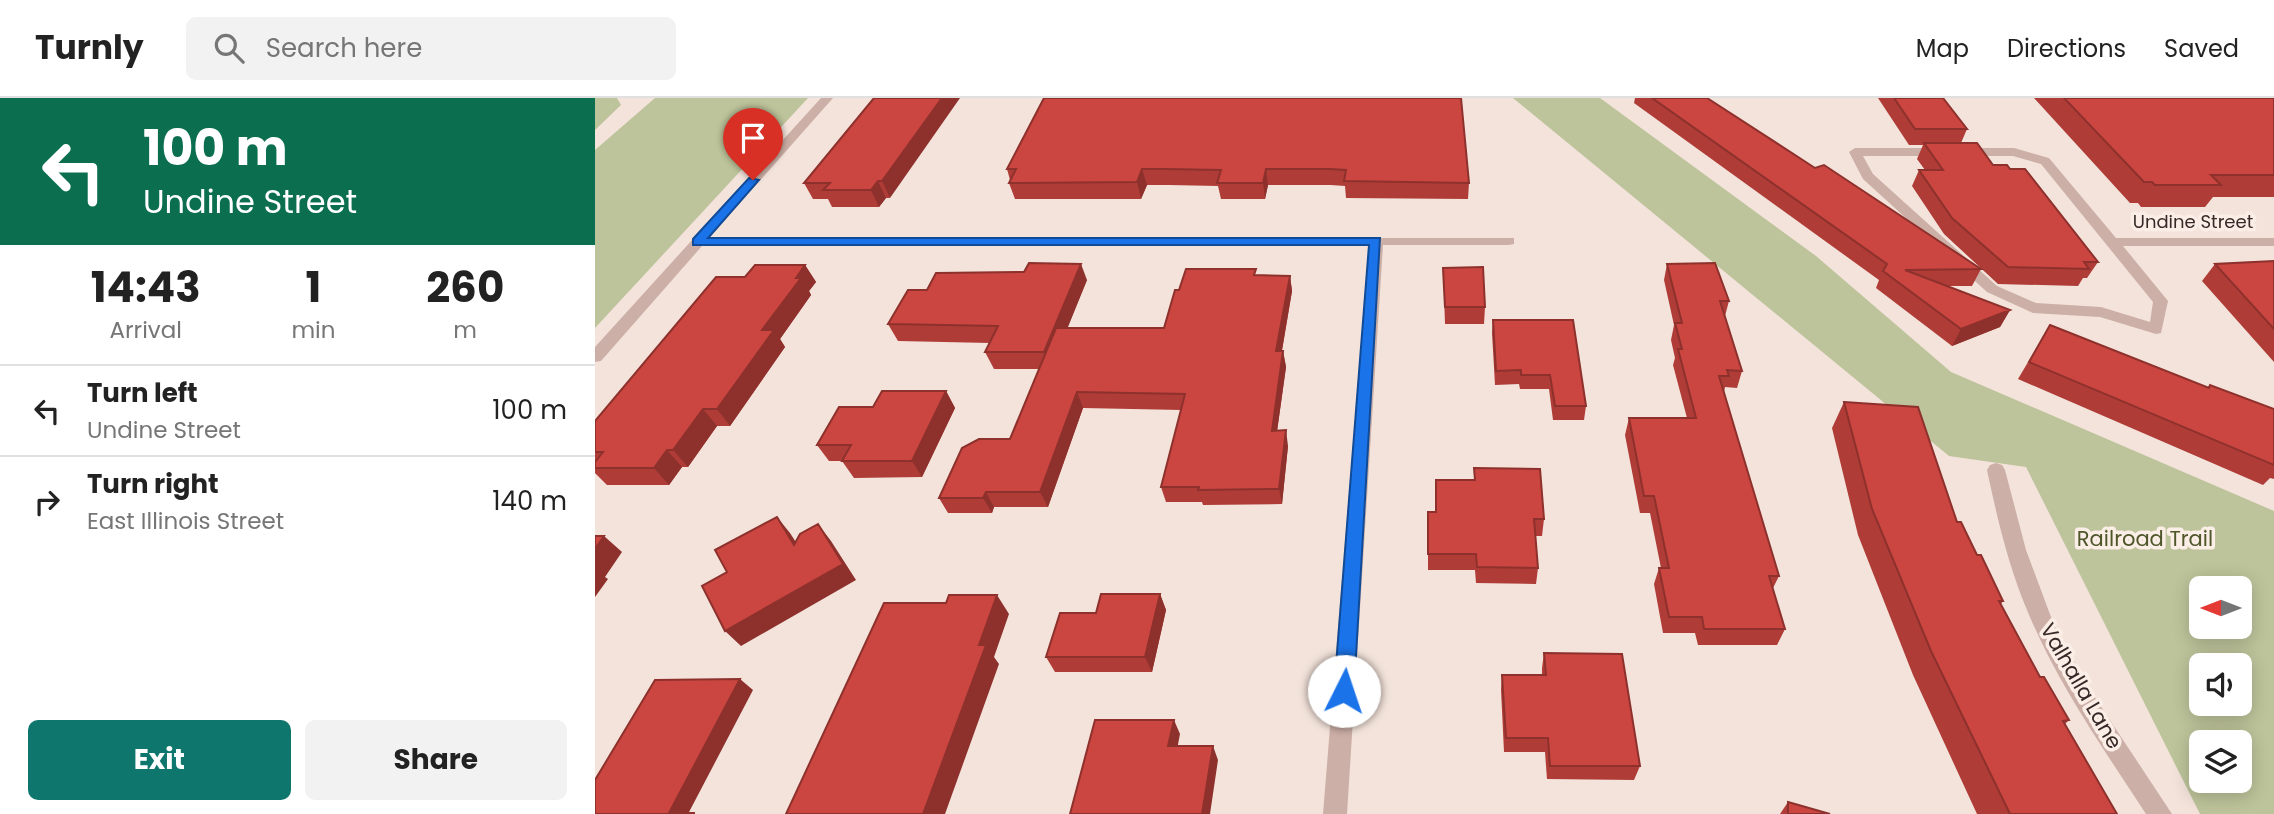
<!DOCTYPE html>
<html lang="en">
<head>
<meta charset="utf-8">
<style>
  body { margin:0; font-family:Poppins,sans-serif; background:#f2f2f2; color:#222; height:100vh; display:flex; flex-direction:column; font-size:26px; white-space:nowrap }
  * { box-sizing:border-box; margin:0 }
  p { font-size:23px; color:#767676 }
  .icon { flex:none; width:38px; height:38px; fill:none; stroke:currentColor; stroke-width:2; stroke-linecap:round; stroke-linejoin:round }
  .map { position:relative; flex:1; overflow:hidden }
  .drawer { display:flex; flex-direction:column; background:#fff; width:595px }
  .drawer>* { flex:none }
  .banner { background:#0b6e4f; color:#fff; overflow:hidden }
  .needle { width:46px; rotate:270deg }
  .buttons { position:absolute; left:1594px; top:478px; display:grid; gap:14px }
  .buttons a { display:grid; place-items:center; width:63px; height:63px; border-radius:10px; background:#fff; box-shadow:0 4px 18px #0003; font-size:35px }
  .pin { position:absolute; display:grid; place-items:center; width:60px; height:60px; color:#fff; margin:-72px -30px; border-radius:50% 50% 50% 0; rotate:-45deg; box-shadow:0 0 7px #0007 }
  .pin .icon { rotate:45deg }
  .me { position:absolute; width:77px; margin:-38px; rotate:4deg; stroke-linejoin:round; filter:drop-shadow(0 0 5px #0008) }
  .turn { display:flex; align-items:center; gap:24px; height:147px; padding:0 28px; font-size:32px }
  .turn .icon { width:91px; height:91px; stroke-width:2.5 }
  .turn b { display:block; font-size:49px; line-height:60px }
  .eta { display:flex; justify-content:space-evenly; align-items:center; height:119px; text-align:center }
  .eta b { font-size:42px; font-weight:700; line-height:49px }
  .button { display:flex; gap:14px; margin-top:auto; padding:14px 28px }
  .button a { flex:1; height:80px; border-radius:10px; background:#0f766e; color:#fff; font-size:28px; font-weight:700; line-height:80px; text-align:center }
  .button a+a { background:#f2f2f2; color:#222 }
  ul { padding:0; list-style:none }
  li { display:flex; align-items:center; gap:21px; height:91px; padding:0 28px; border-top:2px solid #e0e0e0 }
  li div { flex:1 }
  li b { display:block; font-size:26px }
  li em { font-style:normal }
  header { display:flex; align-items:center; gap:42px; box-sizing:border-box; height:98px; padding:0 35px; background:#fff; border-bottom:2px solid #e0e0e0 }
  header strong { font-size:33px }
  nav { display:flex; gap:38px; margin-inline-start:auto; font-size:24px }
  .search { width:490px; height:63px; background:#f2f2f2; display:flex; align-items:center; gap:18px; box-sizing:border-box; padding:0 24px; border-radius:10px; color:#767676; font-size:26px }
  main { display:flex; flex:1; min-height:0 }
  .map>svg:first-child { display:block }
</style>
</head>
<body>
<header>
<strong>Turnly</strong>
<div class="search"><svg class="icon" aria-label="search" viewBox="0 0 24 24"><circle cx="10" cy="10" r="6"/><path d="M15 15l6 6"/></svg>Search here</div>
<nav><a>Map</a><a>Directions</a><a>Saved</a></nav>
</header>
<main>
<section class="drawer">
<div class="banner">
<div class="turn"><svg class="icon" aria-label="left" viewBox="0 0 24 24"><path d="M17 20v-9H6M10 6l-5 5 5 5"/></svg><div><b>100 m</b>Undine Street</div></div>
</div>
<div class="eta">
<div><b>14:43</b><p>Arrival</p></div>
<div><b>1</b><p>min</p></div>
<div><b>260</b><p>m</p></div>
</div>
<ul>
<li><svg class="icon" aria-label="left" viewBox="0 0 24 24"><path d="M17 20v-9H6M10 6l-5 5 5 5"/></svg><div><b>Turn left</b><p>Undine Street</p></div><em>100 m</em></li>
<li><svg class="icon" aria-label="right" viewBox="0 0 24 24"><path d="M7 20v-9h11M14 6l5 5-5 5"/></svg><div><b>Turn right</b><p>East Illinois Street</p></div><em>140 m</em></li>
</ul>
<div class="button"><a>Exit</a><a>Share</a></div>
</section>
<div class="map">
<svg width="1679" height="716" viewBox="0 0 1679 716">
  <rect width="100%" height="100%" fill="#f3e3db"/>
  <path fill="#bdc39a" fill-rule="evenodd" d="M0 0H22L26 7 0 32Z
    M60 0H213L0 230V52Z
    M918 0H1005L1221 158 1356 274 1679 413V716H1605L1431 369 1354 358ZM1606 490H1645V528H1606ZM1606 567H1645V606H1606ZM1606 644H1645V682H1606Z"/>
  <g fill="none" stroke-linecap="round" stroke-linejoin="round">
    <path fill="#ccafa6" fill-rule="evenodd" d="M226 0H238L114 140H919V146L914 147H788L752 716H728L774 147 107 148 6 263 0 264V249Z
      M1260 50H1419L1454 60 1521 140H1679V148H1528L1573 203 1566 235 1561 236 1505 219 1438 215 1392 194 1268 81 1254 54ZM1268 58H1418L1446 66 1558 204 1555 224 1506 209 1441 205 1402 188 1278 76Z
      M1401 365 1407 367 1410 372 1431 452 1459 527 1497 595 1577 716H1551C1508 650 1462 585 1432 512 1413 467 1402 419 1392 372L1395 367Z"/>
  </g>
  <path fill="#af3c37" d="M279 0 295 100H291L284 109H237L233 101H218L209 85Z
    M449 0 874 85 873 101 751 100 750 88 736 87H673L670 101H626L623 88 574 87H552L546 101H420L414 85 415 82 412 71Z
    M1040 0H1112L1220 70 1386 171 1377 188H1353L1415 212 1405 229 1357 248 1281 190 1284 182 1039 5Z
    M1283 0H1348L1372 31 1366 45 1398 67 1415 71 1503 164 1492 180H1488L1483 188 1403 186 1349 136 1317 88 1324 72H1330L1322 61 1328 47H1314Z
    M1439 0H1679V99H1618L1610 109H1546L1543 105H1535Z
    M1679 163V264L1607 183 1620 166Z
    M1072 166 1134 203 1130 218 1147 273 1142 290 1130 289 1129 294 1184 478 1178 490 1190 531 1182 547H1103L1100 535H1068L1059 486 1064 470H1066L1055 415H1045L1030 337 1034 320H1092L1078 267 1080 260 1076 242 1079 227 1069 182Z
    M210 167 221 184 214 193 216 197 185 241 190 249 135 328H122L93 369H87L74 387H12L0 375V323L150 179Z
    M848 170 890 209 889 226H850Z
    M662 177 695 178 697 193 687 253H688L691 269 682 333 693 348 687 406 608 407 607 404H571L566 389 586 312 488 310 453 409H399L397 415H353L344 400 415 341 444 271H399L390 254 395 245 303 243 293 226 332 192 492 182 472 230H569L584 192Z
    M898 222 991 308 989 322H958L954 291H925L924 286 900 287 897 235Z
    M1455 227 1613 290 1615 287 1679 311V381L1675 380 1668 387 1423 281Z
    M351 293 360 310 327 379 259 380 247 363H234L222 347 278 309Z
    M1249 304 1362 424 1408 503 1406 506 1445 579 1474 622 1470 626 1522 716H1382L1318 577 1263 437 1237 330Z
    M879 370 949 421 947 438H940L943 470 941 486 881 485 880 472H833V414H841L879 382Z
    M565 496 571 512 557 574H460L451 559 501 515Z
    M949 555 1045 668 1039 682 952 681 950 654H909L906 592 907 577H947V570Z
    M1193 704 1235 716H1185Z"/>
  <path fill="#8e312d" d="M347 0H365L295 100 287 83Z
    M547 71 552 87 546 101 542 84Z
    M671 71 673 87 670 101 668 85Z
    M283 83 291 100 284 109 276 92Z
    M486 166 492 182 456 271 449 254Z
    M210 167 221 184 214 193 216 197 185 241 190 249 135 328 122 311 167 232Z
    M695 178 697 193 684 269 681 253Z
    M1415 212 1405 229 1357 248 1366 231Z
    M688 253 691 269 680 348 677 333Z
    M351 293 360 310 327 379 317 363Z
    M482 294 488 310 453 409 445 394Z
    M108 311 122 328 93 369 78 352Z
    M691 332 693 348 687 406 684 391Z
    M72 352 87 369 74 387 59 370Z
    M391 394 399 409 397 415 388 400Z
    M182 419 195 435 213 463 199 447Z
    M223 426 236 443 261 482 146 548 130 533Z
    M9 438 27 454 10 479 13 481 0 499V451Z
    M565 496 571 512 557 574 550 559Z
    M402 497 414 516 399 559 404 566 350 716H328L384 547Z
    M145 581 158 592 93 716 74 715Z
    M579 622 585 636 580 662 573 648Z
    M618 648 623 662 615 716H607Z"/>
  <path fill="#cb4640" stroke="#8e312d" stroke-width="2" d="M279 0H347L287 83H283L276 92H228L235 85H209Z
    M449 0H866L874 85 749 83 751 72 735 71H671L668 85H622L626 72 570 71H547L542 84 414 85 421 71H412Z
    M1057 0H1112L1220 70 1229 67 1386 171 1310 172 1415 212 1366 231 1288 173 1292 166Z
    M1299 0H1348L1372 31H1320Z
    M1469 0H1679V77H1616L1626 87H1560L1557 84H1549Z
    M1329 45H1382L1398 67H1412L1415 71H1430L1503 164H1489L1494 171 1413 169 1357 120 1324 72H1348Z
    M1679 163V231L1620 166Z
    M434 165 486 166 449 254H390L403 228 293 226 313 192H332L341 175 429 174Z
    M1120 165 1134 203H1125L1147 273 1132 272 1134 278H1124L1184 478H1174L1190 531H1109L1107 519H1074L1064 470H1074L1059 398H1049L1034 320H1101L1083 251H1087L1080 225H1087L1072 166Z
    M160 167H210L201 180H206L167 232H179L122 311H108L78 352H72L59 370H0V364L8 354H0V323L121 179H150Z
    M888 169 890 209H850L848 170Z
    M591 171H661L659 177 695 178 681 253H688L677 333 691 332 684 391 603 392 604 389H566L590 296 482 294 445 394H391L388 400H344L367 350 384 341H415L461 230H569L580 192H584Z
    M898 222H978L991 308H960L955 277H926V272L901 273Z
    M1455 227 1614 290 1615 287 1679 311V367L1434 264Z
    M287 293H351L317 363H247L256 347H222L244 309H278Z
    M1249 304 1323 309 1362 424H1366L1382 457H1386L1408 503H1404L1445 579H1449L1474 622 1468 623 1522 716H1415L1336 553 1277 411Z
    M879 370 945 371 949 421H939L943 470 882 469 881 456H833V414H841V382H880Z
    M182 419 199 447 205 436 223 426 248 466 130 533 107 488 132 474 120 452Z
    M0 438H9L0 451Z
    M506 496H565L550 559H451L465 515H501Z
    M354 497H402L384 547H391L328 716H191L289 505H351Z
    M949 555 1027 556 1045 668H955L953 640H911L907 577H951Z
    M145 581 74 715H99V716H0V682L60 582Z
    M500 622H579L573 648H618L607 716H475Z
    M1193 704 1235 716H1193Z"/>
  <path fill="#1a73e8" stroke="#114b97" stroke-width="2" d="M154 80 164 82 113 140H785L759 593 756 599 749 602 742 599 739 593 774 147H98V141Z"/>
  <g text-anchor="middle" stroke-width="7" stroke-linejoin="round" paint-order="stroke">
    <g font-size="18" fill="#372927" stroke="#faeee7">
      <text x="1598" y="130">Undine Street</text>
    </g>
    <g font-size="21" fill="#4f572a" stroke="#faeee7">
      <text x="1550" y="448">Railroad Trail</text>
    </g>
    <g font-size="21" fill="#372927" stroke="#faeee7">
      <text transform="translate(1486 588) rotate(60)" y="7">Valhalla Lane</text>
    </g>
  </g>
</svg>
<div class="buttons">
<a><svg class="needle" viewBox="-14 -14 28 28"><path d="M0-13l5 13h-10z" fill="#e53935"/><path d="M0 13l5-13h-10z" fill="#767676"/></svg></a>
<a><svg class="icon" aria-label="sound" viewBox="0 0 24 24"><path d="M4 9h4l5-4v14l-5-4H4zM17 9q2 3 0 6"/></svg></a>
<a><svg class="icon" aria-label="layers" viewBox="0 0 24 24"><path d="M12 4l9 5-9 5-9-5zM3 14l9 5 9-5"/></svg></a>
</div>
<div class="pin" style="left:158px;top:82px;background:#d93025"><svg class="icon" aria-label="arrive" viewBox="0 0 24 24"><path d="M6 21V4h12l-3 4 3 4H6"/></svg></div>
<svg class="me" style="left:749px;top:593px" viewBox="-20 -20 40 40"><circle r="19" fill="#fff"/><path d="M0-13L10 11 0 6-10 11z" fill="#1a73e8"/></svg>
</div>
</main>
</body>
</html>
